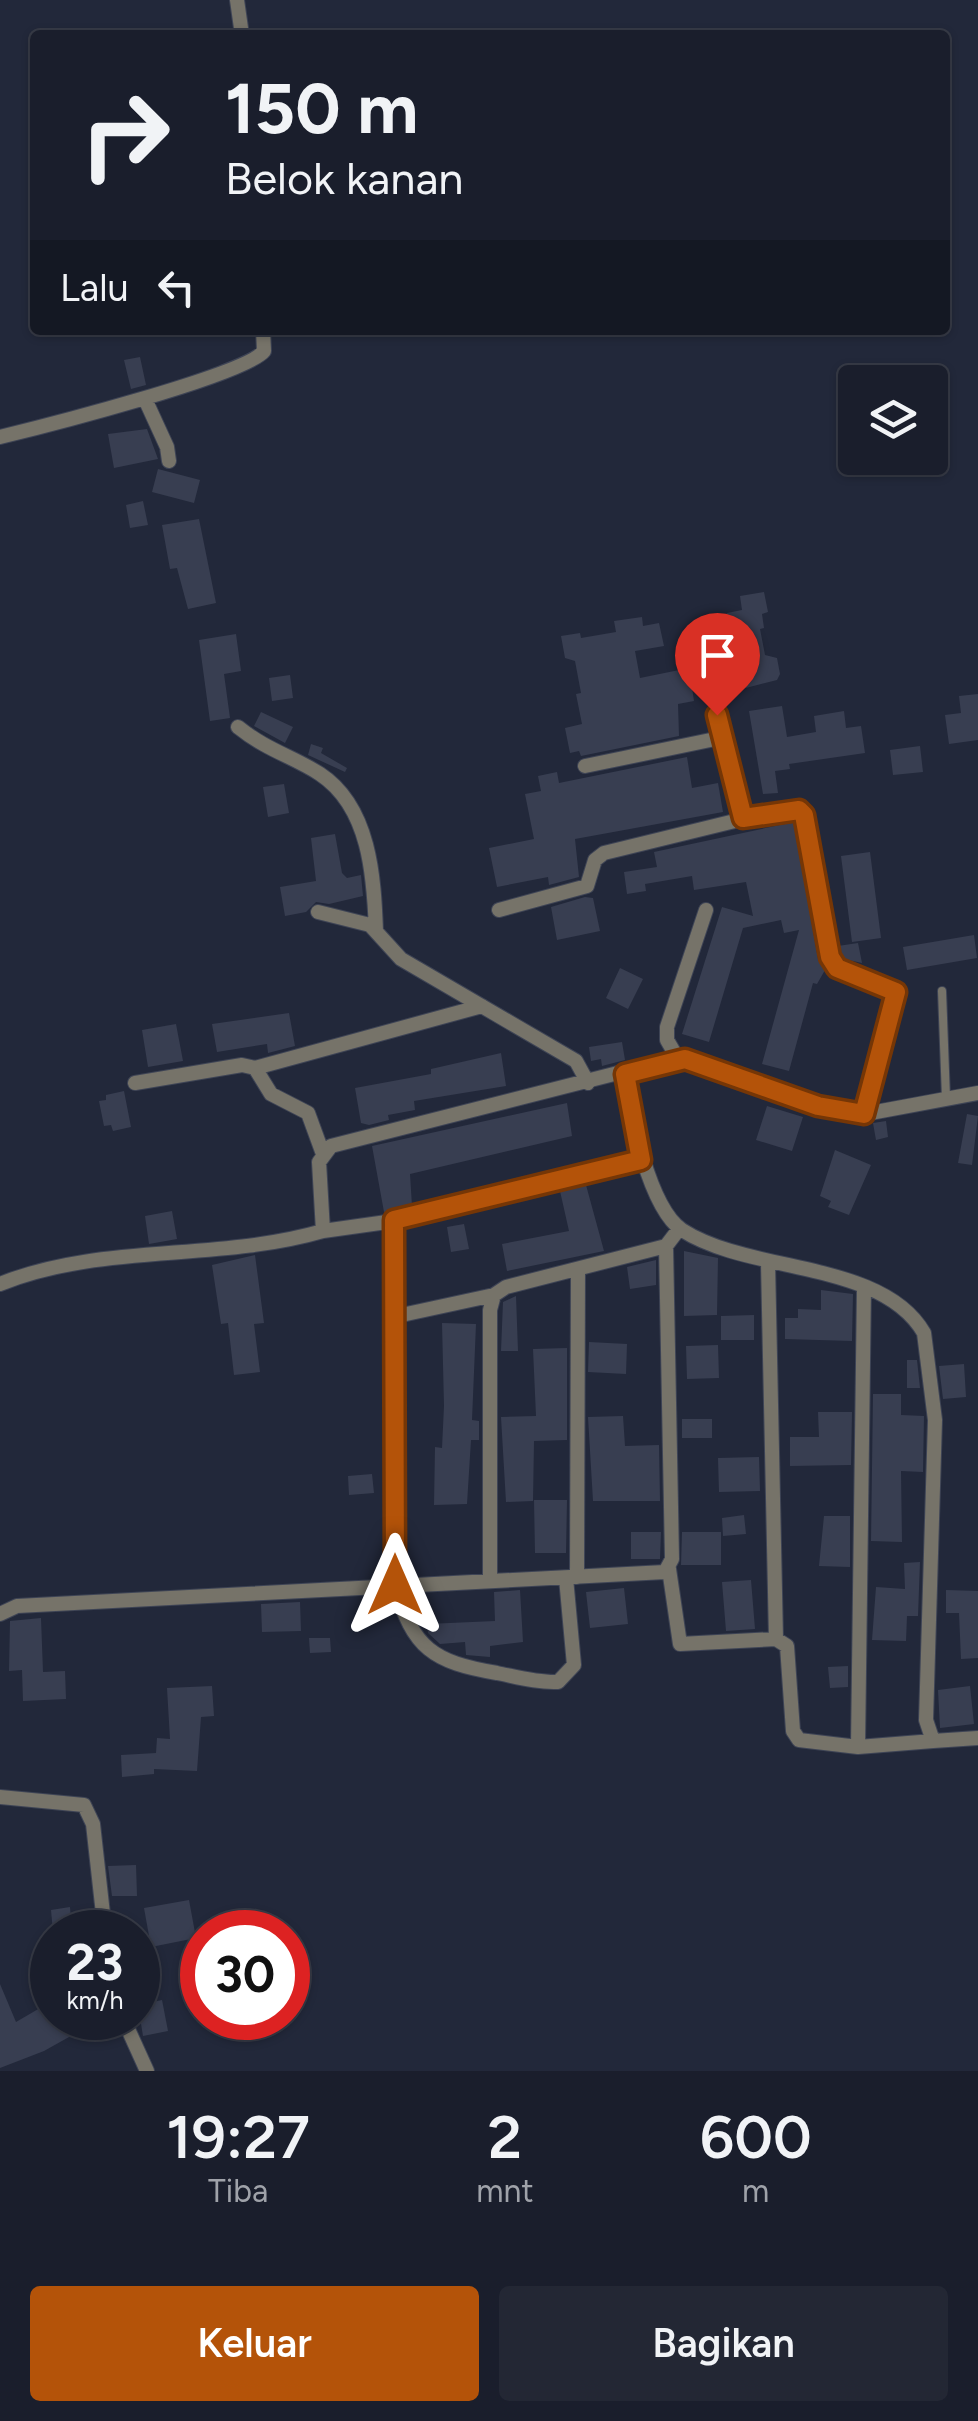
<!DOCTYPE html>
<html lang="id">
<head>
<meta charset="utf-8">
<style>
  body { margin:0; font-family:Figtree,sans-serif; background:#232734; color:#f1f3f6; height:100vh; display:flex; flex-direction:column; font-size:38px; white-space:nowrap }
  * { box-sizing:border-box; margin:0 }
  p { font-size:32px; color:#9fa2a9 }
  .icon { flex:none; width:55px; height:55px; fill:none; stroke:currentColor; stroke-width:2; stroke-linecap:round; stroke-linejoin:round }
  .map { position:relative; height:2071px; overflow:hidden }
  .details { display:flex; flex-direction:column; background:#1a1e2c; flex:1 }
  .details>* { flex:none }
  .hud { position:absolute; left:30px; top:30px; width:920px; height:305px; border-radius:10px; box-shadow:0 2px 8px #0004,0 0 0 2px #383c48; background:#1a1e2c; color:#f1f3f6; overflow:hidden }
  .tools { position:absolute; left:838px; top:365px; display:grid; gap:20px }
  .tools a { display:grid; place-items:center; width:110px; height:110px; border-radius:10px; background:#1a1e2c; box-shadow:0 2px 8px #0004,0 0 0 2px #383c48; font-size:50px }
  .speed { position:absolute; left:30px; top:1910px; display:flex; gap:20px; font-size:50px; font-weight:700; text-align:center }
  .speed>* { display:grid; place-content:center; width:130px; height:130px; border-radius:50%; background:#1a1e2c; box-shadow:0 2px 8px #0004,0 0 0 2px #383c48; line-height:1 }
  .speed small { font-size:25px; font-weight:400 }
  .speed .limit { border:15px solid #d22; background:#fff; color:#111 }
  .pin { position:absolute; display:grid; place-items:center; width:85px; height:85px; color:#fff; margin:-102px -42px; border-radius:50% 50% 50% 0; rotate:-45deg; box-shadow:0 0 10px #0007 }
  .pin .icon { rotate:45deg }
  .me { position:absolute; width:110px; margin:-55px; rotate:0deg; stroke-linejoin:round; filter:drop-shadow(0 0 8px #0008) }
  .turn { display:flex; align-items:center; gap:35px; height:210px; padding:0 30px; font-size:45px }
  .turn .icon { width:130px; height:130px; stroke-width:2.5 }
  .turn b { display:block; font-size:70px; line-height:85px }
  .then { display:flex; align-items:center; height:95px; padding:0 30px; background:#0003; gap:20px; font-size:38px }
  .eta { display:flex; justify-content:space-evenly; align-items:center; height:170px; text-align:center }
  .eta b { font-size:60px; font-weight:600; line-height:70px }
  .button { display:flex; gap:20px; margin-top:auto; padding:20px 30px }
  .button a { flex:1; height:115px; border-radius:10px; background:#b45309; color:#fff; font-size:40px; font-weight:600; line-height:115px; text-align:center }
  .button a+a { background:#232734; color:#f1f3f6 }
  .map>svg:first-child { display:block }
</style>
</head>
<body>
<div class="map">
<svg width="978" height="2071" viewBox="0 0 978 2071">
  <rect width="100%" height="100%" fill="#22283a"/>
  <path fill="#383e51" d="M140 357 146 385 131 389 124 360Z
    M147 429 158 459 114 468 108 434Z
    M158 469 200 480 194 503 152 492Z
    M143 501 148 525 130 528 126 505Z
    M199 519 216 603 188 609 177 568 170 569 162 525Z
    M764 592 768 612 762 614 764 628 760 629 765 655 777 658 780 674 777 680 730 692 726 665 743 662 738 637 726 635 723 619 727 613 742 610 740 596Z
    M642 617 643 626 659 623 664 646 635 651 640 678 689 668 694 701 678 704 679 736 581 756 579 751 570 753 565 728 582 724 576 694 581 693 575 661 565 658 561 636 580 633 581 638 616 632 614 621Z
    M236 634 241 671 224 674 230 718 210 721 199 640Z
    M290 675 293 698 272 701 269 678Z
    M978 694V740L949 744 945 715 961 713 959 696Z
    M782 706 787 737 816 732 814 716 844 711 846 728 861 726 865 753 789 764 790 769 775 771 778 793 763 794 749 711Z
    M261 712 293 727 285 743 254 726Z
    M311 744 323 748 321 753 347 768 345 772 308 755Z
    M920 746 923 772 893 775 890 750Z
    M687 757 692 788 718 783 723 812 575 839 579 877 549 885 548 877 497 887 489 848 534 839 525 794 541 791 538 776 557 772 559 783Z
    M284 784 289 813 268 817 263 787Z
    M794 822 818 959 825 970 817 984 813 983 789 1071 762 1064 799 930 784 933 781 920 743 928 709 1042 682 1034 722 907 753 916 746 882 694 890 692 876 645 884 646 891 627 894 624 872 657 867 654 852Z
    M335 834 342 873 347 878 361 875 363 896 329 904 316 902 306 912 285 916 280 887 316 881 311 838Z
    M870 852 881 938 852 942 841 856Z
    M585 897 593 898 600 931 557 940 551 907Z
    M974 935 977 958 907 970 903 947Z
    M858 943 862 963 844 959 838 946Z
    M620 968 643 979 628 1009 606 998Z
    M289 1013 295 1046 268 1053 267 1044 217 1052 212 1024Z
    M176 1024 183 1061 148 1067 142 1030Z
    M622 1042 625 1060 602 1066 601 1059 591 1061 589 1047Z
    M501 1053 506 1086 414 1101 415 1110 388 1115 389 1120 369 1125 361 1123 355 1088 431 1074V1069Z
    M124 1091 131 1127 113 1131 111 1125 104 1126 99 1101 106 1100V1095Z
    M567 1103 572 1136 410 1174 412 1206 384 1212 372 1146Z
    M767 1106 803 1117 792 1151 756 1140Z
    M967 1114 978 1116 972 1165 958 1163Z
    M886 1121 888 1137 876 1140 873 1123Z
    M835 1150 871 1165 849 1215 828 1207 831 1201 820 1196Z
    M586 1185 604 1251 507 1271 502 1244 569 1231 560 1191Z
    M172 1211 177 1239 149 1244 145 1216Z
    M464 1224 469 1249 451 1252 447 1227Z
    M684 1251 718 1258 717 1315 684 1316Z
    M255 1255 264 1323 254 1324 260 1372 234 1375 228 1323 221 1324 212 1265Z
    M656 1260V1285L630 1289 627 1267Z
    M821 1290 853 1294 852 1341 785 1339V1318H798V1309L821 1310Z
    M516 1296 518 1351H501L503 1302Z
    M754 1315V1340H721V1316Z
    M442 1323 476 1324 472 1420 479 1421V1440H471L467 1504 434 1505 435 1447 442 1448 444 1406Z
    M589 1342 627 1344 626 1374 588 1372Z
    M718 1345 719 1378 687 1379 686 1346Z
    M567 1348V1440L534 1441 533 1501 506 1502 501 1417 536 1416 533 1349Z
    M907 1360H917L920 1388H907Z
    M964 1364 966 1397 943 1399 939 1366Z
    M873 1394H901V1415L924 1416 923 1472 901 1471 902 1542 871 1541Z
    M818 1412H852L851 1465 790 1466V1437H819Z
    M623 1416 625 1446 659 1445 660 1501H593L588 1417Z
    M682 1419H712V1438H682Z
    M759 1457 760 1491 719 1492 718 1458Z
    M372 1474 374 1493 349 1495 348 1476Z
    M534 1500H567L566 1553H535Z
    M744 1515 746 1534 723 1536 722 1518Z
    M824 1516H850V1567L819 1566Z
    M631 1532H661L660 1559H631Z
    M682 1532H721V1565H681Z
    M920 1562 918 1616H907L906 1641 872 1640 876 1587 905 1589 904 1563Z
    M751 1580 755 1629 726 1631 722 1582Z
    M624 1588 628 1624 590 1628 586 1592Z
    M520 1590 523 1642 490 1646V1657L466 1655 465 1642 440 1644 428 1633 427 1624 495 1621 494 1592Z
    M946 1590 978 1591V1658L961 1659 959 1613H946Z
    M300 1602 301 1631 262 1632 261 1604Z
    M41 1618 43 1672 65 1671 66 1699 23 1701 22 1670 9 1671 10 1621Z
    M309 1638H330L331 1652 310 1653Z
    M848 1666V1687L830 1688 828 1667Z
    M212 1686 214 1716 201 1717 197 1771 154 1769V1774L122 1777 121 1755 156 1753 157 1738 170 1739 167 1688Z
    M970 1686 974 1724 940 1728 938 1690Z
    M136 1865 137 1896H112L108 1866Z
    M189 1900 196 1938 151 1947 144 1908Z
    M70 1907 72 1932H53L51 1910Z
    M0 1984 16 2022 40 2008 49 2022 58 2018H103L44 2051 0 2068Z
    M162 2000 168 2031 143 2036 138 2005Z"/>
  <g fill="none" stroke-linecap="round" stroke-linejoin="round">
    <g stroke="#3e4455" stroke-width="10">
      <path id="service" d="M942 991 946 1098"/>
    </g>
    <g stroke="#3e4455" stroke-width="16">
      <path id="minor" d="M237 0 242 35
        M145 399 167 447 169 461
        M0 437C41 427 246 375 264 351L263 330
        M717 715 743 819
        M238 727C268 751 292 756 320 774 370 807 374 877 376 931
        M585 766 720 738
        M499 910 587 886 595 860 604 853 743 819 799 810 809 827 829 957 837 968 896 992 865 1114
        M318 912 370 925 401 959 576 1061 588 1083
        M678 1059 667 1040V1027L706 910
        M255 1068 482 1006
        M625 1074C629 1111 649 1208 682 1230 750 1274 882 1260 924 1333L935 1420 926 1720 933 1741 978 1738
        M135 1083 242 1065 255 1068 271 1094 308 1113 323 1154
        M394 1221 395 1585C413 1649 433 1662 497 1673 517 1677 538 1683 558 1682L574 1665 566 1578
        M323 1231 394 1221 641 1160
        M768 1263 776 1639
        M0 1284C101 1243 216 1262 323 1231L319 1162 331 1146 669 1060 685 1059 818 1106 865 1114 978 1093
        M397 1316 494 1295
        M669 1569 680 1644 776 1639 787 1646 793 1731 799 1740 858 1747 933 1741
        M577 1577 578 1270
        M490 1579V1310L494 1295 506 1287 666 1246 679 1229
        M0 1614 17 1606 665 1572 672 1559 666 1246
        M858 1747 864 1286
        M0 1797 84 1805 93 1824 105 1932
        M123 2018 147 2071"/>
    </g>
    <use href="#service" stroke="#767369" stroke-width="8"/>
    <use href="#minor" stroke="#767369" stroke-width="14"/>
  </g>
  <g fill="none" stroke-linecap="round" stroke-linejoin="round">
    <g stroke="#753606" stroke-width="25">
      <path id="route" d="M395 1585 394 1220 641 1160 625 1074 685 1059 818 1106 864 1114 896 992 837 968 830 957 804 815 799 810 743 818 717 715"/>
    </g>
    <use href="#route" stroke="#b45309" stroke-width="18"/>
  </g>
</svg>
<div class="tools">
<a><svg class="icon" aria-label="layers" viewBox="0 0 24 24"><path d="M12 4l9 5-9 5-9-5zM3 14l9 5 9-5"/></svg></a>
</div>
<div class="speed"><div>23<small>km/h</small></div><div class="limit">30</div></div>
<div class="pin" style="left:717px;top:715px;background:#d93025"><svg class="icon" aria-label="arrive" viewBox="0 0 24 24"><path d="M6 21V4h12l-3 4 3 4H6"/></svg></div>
<svg class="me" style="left:395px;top:1585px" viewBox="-20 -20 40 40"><path d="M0-17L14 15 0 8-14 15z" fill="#b45309" stroke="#fff" stroke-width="4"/></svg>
<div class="hud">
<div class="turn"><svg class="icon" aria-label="right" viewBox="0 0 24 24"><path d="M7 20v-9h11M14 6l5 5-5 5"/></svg><div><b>150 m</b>Belok kanan</div></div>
<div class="then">Lalu<svg class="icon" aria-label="left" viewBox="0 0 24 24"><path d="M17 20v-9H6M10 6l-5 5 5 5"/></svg></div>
</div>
</div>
<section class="details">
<div class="eta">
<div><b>19:27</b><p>Tiba</p></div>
<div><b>2</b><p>mnt</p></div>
<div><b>600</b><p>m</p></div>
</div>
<div class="button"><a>Keluar</a><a>Bagikan</a></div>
</section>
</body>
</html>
